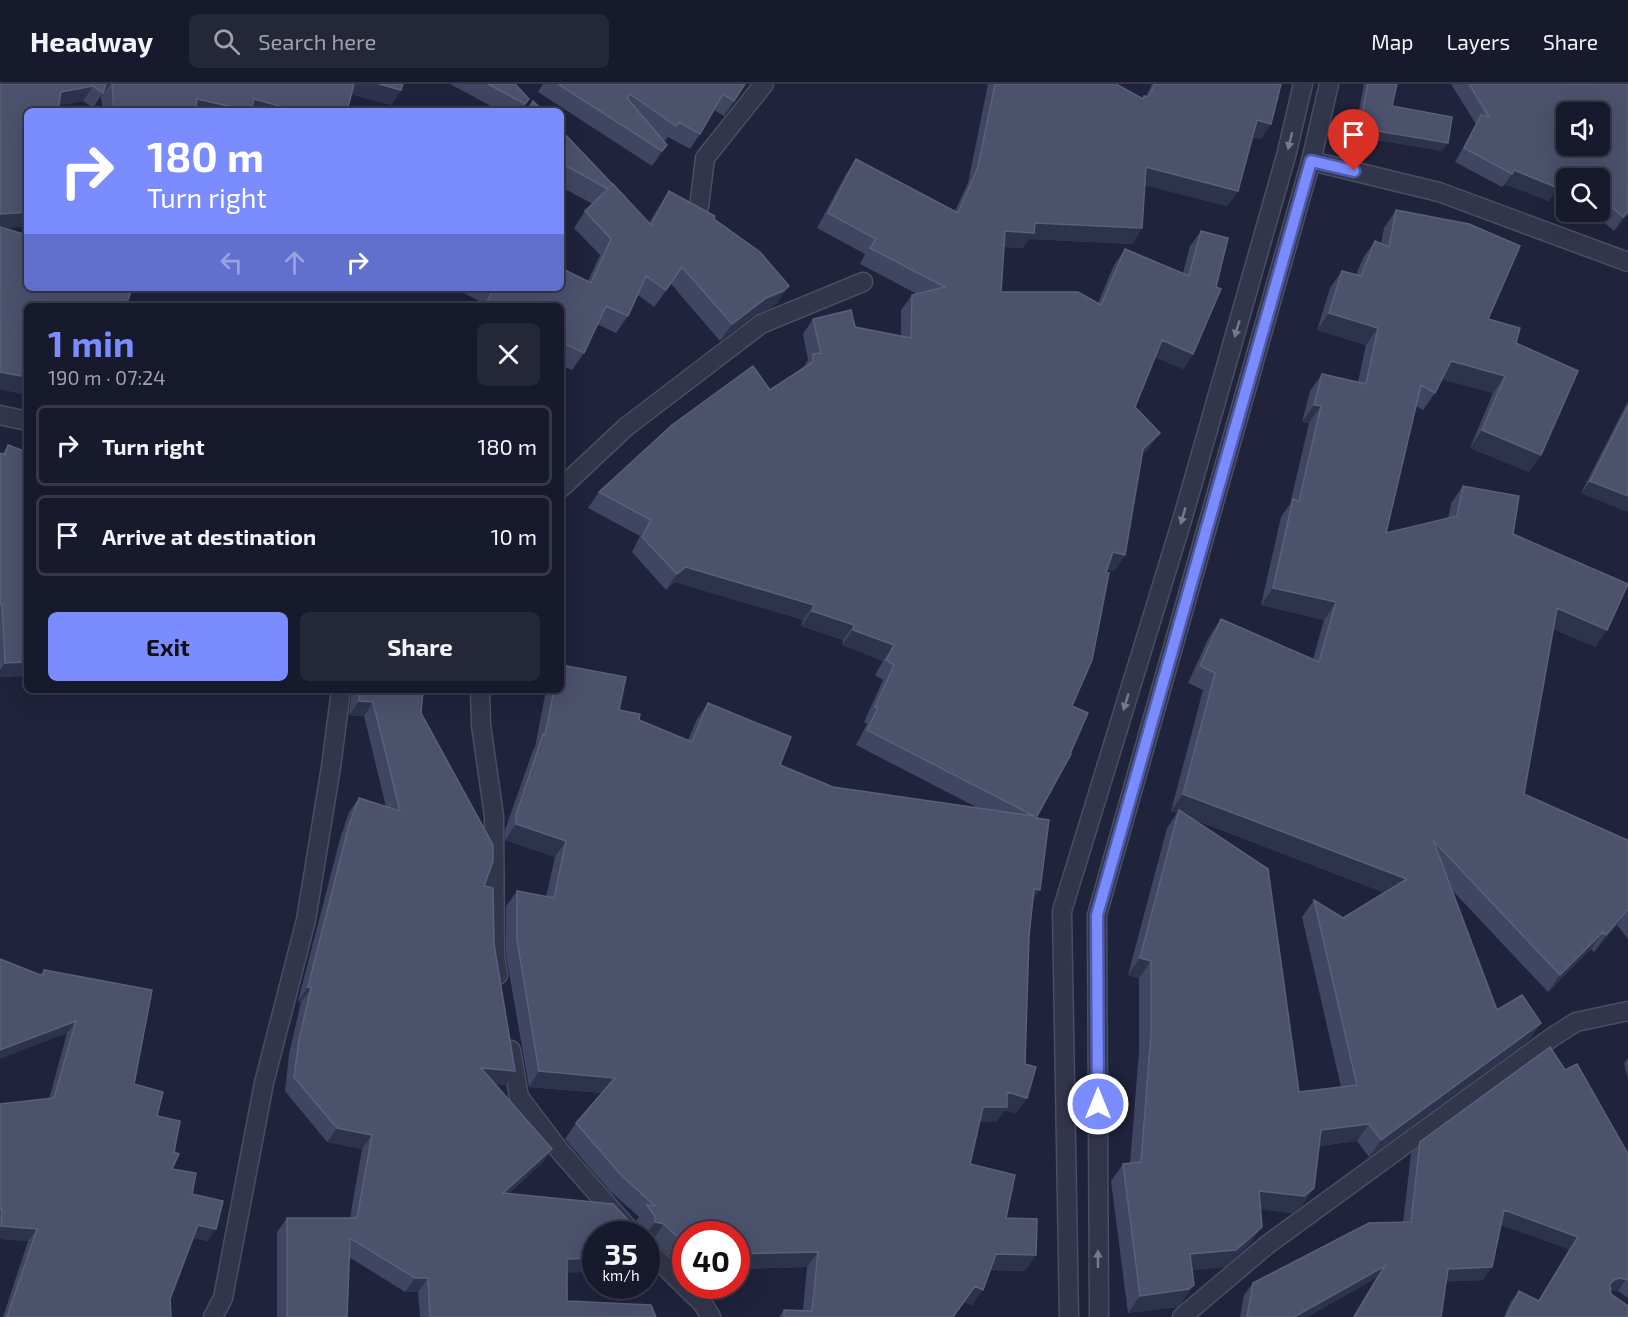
<!DOCTYPE html>
<html lang="en">
<head>
<meta charset="utf-8">
<style>
  body { margin:0; font-family:"Exo 2",sans-serif; background:#242738; color:#f1f3f6; height:100vh; display:flex; flex-direction:column; font-size:22px; white-space:nowrap }
  * { box-sizing:border-box; margin:0 }
  p { font-size:20px; color:#9ea1a9 }
  .icon { flex:none; width:33px; height:33px; fill:none; stroke:currentColor; stroke-width:2; stroke-linecap:round; stroke-linejoin:round }
  .map { position:relative; flex:1; overflow:hidden }
  .sheet { position:absolute; left:24px; top:219px; width:540px; height:390px; display:flex; flex-direction:column; background:#171a2c; border-radius:9px; box-shadow:0 6px 24px #0002,0 0 0 2px #363848 }
  .sheet>* { flex:none }
  .guide { position:absolute; left:24px; top:24px; width:540px; height:183px; border-radius:9px; box-shadow:0 6px 24px #0002,0 0 0 2px #363848; background:#7a8cff; color:#fff; overflow:hidden }
  .controls { position:absolute; left:1556px; top:18px; display:grid; gap:12px }
  .controls a { display:grid; place-items:center; width:54px; height:54px; border-radius:9px; background:#171a2c; box-shadow:0 6px 24px #0002,0 0 0 2px #363848; font-size:30px }
  .speed { position:absolute; left:582px; top:1137px; display:flex; gap:12px; font-size:30px; font-weight:700; text-align:center }
  .speed>* { display:grid; place-content:center; width:78px; height:78px; border-radius:50%; background:#171a2c; box-shadow:0 6px 24px #0002,0 0 0 2px #363848; line-height:1 }
  .speed small { font-size:15px; font-weight:400 }
  .speed .limit { border:9px solid #d22; background:#fff; color:#111 }
  .pin { position:absolute; display:grid; place-items:center; width:51px; height:51px; color:#fff; margin:-62px -26px; border-radius:50% 50% 50% 0; rotate:-45deg; box-shadow:0 0 6px #0007 }
  .pin .icon { rotate:45deg }
  .me { position:absolute; width:66px; margin:-33px; rotate:0deg; stroke-linejoin:round; filter:drop-shadow(0 0 4px #0008) }
  .turn { display:flex; align-items:center; gap:21px; height:126px; padding:0 24px; font-size:27px }
  .turn .icon { width:78px; height:78px; stroke-width:2.5 }
  .turn b { display:block; font-size:42px; line-height:51px }
  .lanes { display:flex; align-items:center; height:57px; padding:0 24px; background:#0003; justify-content:center; gap:30px; direction:ltr }
  .lanes .off { opacity:.35 }
  .round { display:grid; place-items:center; flex:none; width:63px; height:63px; border-radius:9px; background:#242738 }
  .head { display:flex; align-items:center; justify-content:space-between; height:102px; padding:0 24px }
  h1 { font-size:36px; font-weight:700; line-height:45px; color:#7a8cff }
  .cta { display:flex; gap:12px; margin-top:auto; padding:12px 24px }
  .cta a { flex:1; height:69px; border-radius:9px; background:#7a8cff; color:#111; font-size:24px; font-weight:700; line-height:69px; text-align:center }
  .cta a+a { background:#242738; color:#f1f3f6 }
  ul { padding:0; list-style:none }
  li { display:flex; align-items:center; gap:18px; height:81px; margin:0 12px 9px; padding:0 12px; border:3px solid #363848; border-radius:9px }
  li div { flex:1 }
  li b { display:block; font-size:22px }
  li em { font-style:normal }
  header { display:flex; align-items:center; gap:36px; box-sizing:border-box; height:84px; padding:0 30px; background:#171a2c; border-bottom:2px solid #363848 }
  header strong { font-size:28px }
  nav { display:flex; gap:33px; margin-inline-start:auto; font-size:21px }
  .search { width:420px; height:54px; background:#242738; display:flex; align-items:center; gap:15px; box-sizing:border-box; padding:0 21px; border-radius:9px; color:#9ea1a9; font-size:22px }
  .map>svg:first-child { display:block }
</style>
</head>
<body>
<header>
<strong>Headway</strong>
<div class="search"><svg class="icon" aria-label="search" viewBox="0 0 24 24"><circle cx="10" cy="10" r="6"/><path d="M15 15l6 6"/></svg>Search here</div>
<nav><a>Map</a><a>Layers</a><a>Share</a></nav>
</header>
<div class="map">
<svg width="1628" height="1233" viewBox="0 0 1628 1233">
  <rect width="100%" height="100%" fill="#1f233b"/>
  <g fill="none" stroke-linecap="round" stroke-linejoin="round">
    <g stroke="#4a4e63" stroke-width="21">
      <path id="minor" d="M1311 77 1439 108 1628 178
        M699 123 705 74 764 0
        M0 331 27 337
        M561 404 626 343 761 240 863 198
        M480 606 481 641 494 732 495 872 498 891
        M511 966 519 1013 560 1067 633 1150
        M646 1164 703 1220 711 1233
        M213 1233 223 1214 264 999 306 836 331 683 341 606
        M1182 1233 1267 1161 1551 954 1576 938 1628 927"/>
    </g>
    <g stroke="#4a4e63" stroke-width="21">
      <path id="tertiary" d="M1069 1233 1062 827 1183 433 1286 72 1303 0
        M1099 1233 1097 831 1311 77 1329 0"/>
    </g>
    <use href="#minor" stroke="#32364b" stroke-width="18"/>
    <use href="#tertiary" stroke="#32364b" stroke-width="18"/>
  </g>
  <path fill="#404561" fill-rule="evenodd" d="M0 0H403L401 6 391 21 351 10 347 27H103L101 13H100L93 24 83 17 27 27V142L5 144 27 311 0 305Z
    M450 0H515L529 15 521 27H500Z
    M543 0H745L736 15 724 32 714 26 700 50 690 65 668 53 665 57 661 54 667 61 652 82 538 8Z
    M988 0H1116L1142 14 1144 12H1146L1152 0H1281L1271 40 1261 55 1252 53 1238 107 1227 122 1145 101 1142 144 1132 160 1029 155 1023 164 1004 163 1001 208 1098 219 1114 181 1125 165 1183 189 1190 162 1201 147 1193 270 1183 285 1155 273 1135 323 1149 364 1142 371 1125 471 1114 487 1107 485 1072 622 1036 734 1033 816 1029 852 1025 980 1027 1014 1016 1029 1005 1026 996 1038H979L970 1080 1006 1134 1036 1171 1025 1187 990 1186 972 1221 964 1218 953 1233H779L784 1226H803L807 1183 736 1185V1150H686V1185L679 1181 653 1156 646 1150H644V1147L636 1137 639 1133 611 1108 565 1055 576 1039 602 1009 529 1003 506 871V822L517 807 546 813 555 773 505 756V746L533 666 535 663 546 606H561L619 626 639 636 688 656 697 635 708 619 780 681 833 703 978 724 856 661 867 640 864 638 883 596 875 591 883 577 842 561 843 556 801 542 803 536 675 498 666 506 632 468 640 452 588 424 599 408 770 306 802 285 808 276 803 250 813 235 901 252V226L912 211 917 210 860 180 865 170 817 144 846 90 856 75 955 127 968 99Z
    M1364 0H1397L1392 22 1448 59 1442 67 1354 52Z
    M1451 0H1628V130L1614 147 1592 128H1599V94H1566V105L1560 100 1549 117 1505 100 1502 103 1455 78 1476 40Z
    M561 46 649 139 658 124 669 107 714 135 777 219 771 224 754 231 720 257 671 200 654 223 638 211 628 232 616 249 597 240 584 269 572 286 561 281V222H481L483 219 454 204H561L588 197 600 171 574 144 585 127 593 120 561 103Z
    M1396 126 1488 235 1516 259 1529 388 1470 364 1493 309 1442 295 1435 309 1423 326 1416 322 1386 449 1448 435 1451 419 1463 402 1513 450 1607 546 1595 563 1553 545 1524 710 1627 756 1628 755V855L1617 841 1594 868 1591 865 1548 908 1452 806 1497 926 1541 939 1529 956 1369 1073 1357 1057 1319 1062 1302 1122 1292 1129 1261 1125 1250 1160 1224 1183 1192 1186 1182 1218 1177 1223 1128 1229 1111 1097 1123 1080 1130 1079 1139 968V894L1128 891 1167 744 1177 729 1171 727 1203 606 1188 599 1209 553 1221 535 1313 575 1324 536 1261 521 1281 433 1290 420 1309 339 1302 338 1310 307 1322 290 1358 298 1366 261 1317 246 1330 204 1342 187 1356 191 1363 174 1375 157 1381 159 1384 144ZM1190 734 1385 809 1343 834 1314 816 1302 833 1341 1003 1299 1008Z
    M1628 317V428L1581 409Z
    M8 361 24 592 0 593V369L2 370Z
    M352 606H423L421 629 484 802 515 987 506 1001 495 1000 552 1065 542 1079 508 1110 596 1150V1188H567V1217L656 1233H420L418 1208H405L349 1173 347 1233H277V1148L287 1134H350L362 1065 327 1058 285 1007 289 970 301 918 298 917 340 755 349 728 359 714 386 723 364 632 349 631Z
    M44 886 134 1000 157 1032 174 1068 172 1085 192 1110 208 1157 193 1154 170 1215 171 1233H3L28 1157 0 1155V1020L49 1015 67 949 40 890Z
    M1628 974V995L1624 979Z
    M1565 986 1628 1070V1214L1618 1207 1611 1206V1210L1628 1233H1504L1510 1219 1519 1207 1538 1217 1569 1165 1501 1141 1483 1196 1446 1197 1441 1233H1353L1376 1194 1307 1233H1240L1244 1211 1253 1199 1403 1139 1411 1070 1420 1058Z"/>
  <path fill="#2e334d" d="M106 0H110L101 13H100L103 9Z
    M351 0H379L401 6 391 21 345 9Z
    M93 2 83 17 51 23 61 8Z
    M197 15H254L297 27H188Z
    M1257 36 1271 40 1261 55 1246 52Z
    M1359 44 1448 59 1442 67 1354 52Z
    M667 61 657 76 652 82 662 67Z
    M1146 83 1238 107 1227 122 1135 99Z
    M1514 86 1558 104 1549 117 1505 100Z
    M27 128V142L0 145V130Z
    M1628 128V130L1614 147 1623 133Z
    M1035 139 1142 144 1132 160 1029 155 1023 164 994 162 1005 147Z
    M789 202 777 219 771 224 754 231 720 257 732 240 766 214Z
    M1329 229 1378 244 1366 261 1317 246Z
    M1162 256 1193 270 1183 285 1151 272Z
    M1451 277 1505 292 1493 309 1439 295Z
    M0 288 27 293V311L0 305Z
    M1314 321 1321 322 1309 339 1302 338Z
    M1482 346 1541 371 1529 388 1470 364Z
    M1160 349 1149 364 1132 380 1143 365Z
    M1590 397 1628 412V428L1581 409Z
    M1113 468 1125 471 1114 487 1102 484Z
    M686 483 814 521 803 536 675 498 666 506 677 490Z
    M1273 504 1336 518 1324 536 1261 521Z
    M1557 524 1607 546 1595 563 1545 541Z
    M812 527 854 541 843 556 801 542Z
    M853 546 894 561 883 577 842 561Z
    M27 578V587L24 592 0 593V586L5 579Z
    M359 617 373 618 364 632 349 631Z
    M1183 710 1407 795 1395 813 1178 729 1179 726 1177 729 1171 727Z
    M516 740 566 757 555 773 505 756Z
    M1034 805 1040 806 1029 822Z
    M1628 825 1617 841 1594 868 1606 851Z
    M1603 848 1591 865 1548 908 1560 891Z
    M1140 874 1151 877 1139 894 1128 891Z
    M308 903 311 904 301 918 298 917Z
    M76 937 67 949 0 975V966Z
    M1541 939 1529 956 1369 1073 1381 1056Z
    M481 984 515 987 506 1001 471 998Z
    M539 987 615 994 605 1009 529 1003Z
    M1007 1008 1027 1014 1016 1029 1005 1026 996 1038H972L983 1023Z
    M1369 1040 1357 1057 1309 1063 1321 1046Z
    M337 1044 372 1051 362 1065 327 1058Z
    M552 1065 542 1079 493 1123 503 1109Z
    M1314 1104 1302 1122 1292 1129 1247 1124 1259 1107Z
    M1504 1126 1578 1153 1569 1165 1495 1139Z
    M655 1138 664 1140 653 1156 646 1154V1150Z
    M198 1141 216 1145 208 1157 189 1153Z
    M1 1142 37 1145 28 1157 0 1155V1144Z
    M1262 1143 1250 1160 1224 1183 1178 1187 1190 1170Z
    M818 1168 807 1183 736 1185V1170Z
    M996 1170 1036 1171 1025 1187 985 1185Z
    M596 1174V1188L557 1189 567 1175Z
    M1385 1182 1376 1194 1307 1233H1294Z
    M1492 1183 1483 1196 1440 1198 1448 1185Z
    M415 1194H428L418 1208H405Z
    M1620 1194 1626 1195 1618 1207 1611 1206 1606 1208 1614 1196Z
    M1194 1201 1182 1218 1177 1223 1128 1229 1140 1212Z
    M975 1202 983 1206 972 1221 964 1218Z"/>
  <path fill="#4c516c" stroke="#5b607a" stroke-width="1.5" fill-rule="evenodd" d="M0 0H106L103 9 93 2 61 8 58 27H27V128L0 130Z
    M112 0H354L347 27H297L254 15 251 27 197 15 196 27H114Z
    M379 0H403L401 6Z
    M488 0H515L529 15 525 20Z
    M558 0H745L734 17 723 10 700 50 679 38 676 42 630 10 627 14 667 61 662 67Z
    M995 0H1116L1143 15 1144 12 1148 13 1155 0H1281L1271 40 1257 36 1238 107 1146 83 1142 144 1035 139 1034 149 1005 147 1001 208H1078L1101 221 1125 165 1189 192 1201 147 1228 154 1216 203 1221 205 1193 270 1162 256 1135 323 1160 349 1143 365 1125 471 1113 468 1106 488 1109 489 1092 576 1072 622 1088 629 1070 670H1071L1036 734 1049 736 1040 806 1034 805 1029 852 1025 980 1036 983 1027 1014 1007 1008V1023H983L970 1080 1015 1091 1006 1134 1037 1135 1036 1171 996 1170 983 1206 975 1202 953 1233H784V1226L812 1227 818 1168 736 1170V1150H686V1161L664 1140 655 1138V1132L647 1121 655 1122 622 1092 576 1039 615 994 539 987 517 856V807L554 814 566 757 516 740V731L543 650 545 651 554 606H561V581L626 593 619 626 640 630 639 636 692 658 708 619 791 653 780 681 833 703 1034 732 867 646 878 624 875 623 894 581 886 576 894 561 853 546 854 541 812 527 814 521 686 483 677 490 642 453 651 436 599 408 672 341 753 282 770 306 813 278V270L821 269 813 235 851 226 855 243 911 254 912 211 945 203 870 164 876 155 828 129 856 75 958 129 978 83Z
    M1368 0H1397L1392 22 1452 33 1448 59 1359 44Z
    M1469 0H1628V128L1623 133 1599 112V94H1579L1567 84 1558 104 1514 86 1512 90 1464 64 1481 31 1489 33ZM1566 28H1599V62H1566Z
    M533 17 543 27H527Z
    M561 46 612 100 611 102 613 100 651 141 669 107 715 132 714 135 760 168 789 202 783 207 766 214 732 240 682 183 666 206 646 192 628 232 606 222 584 269 561 258V222H485L494 204H561V184L591 199 611 155 585 127 608 105 561 79Z
    M1396 126 1469 140 1520 162 1488 235 1520 244 1516 259 1578 287 1541 371 1482 346 1505 292 1451 277 1435 309 1421 301 1386 449 1457 432 1463 402 1519 412 1513 450 1628 500 1607 546 1557 524 1524 710 1627 756 1628 755V825L1606 851 1603 848 1560 891 1433 756 1497 926 1522 911 1541 939 1381 1056 1369 1040 1321 1046 1314 1104 1304 1112 1259 1107 1262 1143 1236 1166 1190 1170 1194 1201 1189 1205 1140 1212 1123 1080 1141 1078 1151 951V877L1140 874 1179 726 1268 785 1299 1008 1357 1001 1314 816 1343 834 1407 795 1183 710 1215 589 1200 582 1221 535 1319 578 1336 518 1273 504 1293 415 1299 417 1321 322 1314 321 1322 290 1366 300 1378 244 1329 229 1342 187 1361 192 1375 157 1389 163Z
    M0 143 27 151V204H132L126 222H27V293L0 288Z
    M1628 322V412L1590 397Z
    M8 361 27 368V578L5 579 2 520H0V369L5 371Z
    M360 606H423L421 629 493 761V777L484 802 493 804 494 860 515 987 481 984 552 1065 503 1109 613 1120 632 1140 634 1150H596V1174L567 1175V1217L651 1221 656 1233H430L428 1194H415L350 1154 347 1233H287V1134H357L372 1051 337 1044 294 993 299 956 311 904 308 903 349 741 359 714 400 727 373 618 359 617Z
    M0 875 43 892 44 886 152 906 134 1000 163 1008 157 1032 180 1037 174 1068 179 1070 172 1085 196 1089 192 1110 223 1117 216 1145 198 1141 170 1215 171 1233H7L37 1145 1 1142 2 1125H0V1020L54 1014 76 937 0 966Z
    M1550 963 1565 986 1577 980 1628 1070V1196L1620 1194 1614 1196 1610 1200 1611 1210 1628 1222V1233H1506L1519 1207 1539 1217 1578 1153 1504 1126 1492 1183 1448 1185 1441 1233H1354L1385 1182 1294 1233H1247L1253 1199 1369 1139 1411 1138 1420 1058Z"/>
  <defs><path id="oneway-solid" d="M-6-.8H1V-3.2L6.5 0L1 3.2V.8H-6Z" transform="scale(1.5)"/></defs>
  <g fill="#767990">
    <use href="#oneway-solid" transform="translate(1290 57) rotate(104)"/>
    <use href="#oneway-solid" transform="translate(1237 245) rotate(106)"/>
    <use href="#oneway-solid" transform="translate(1183 432) rotate(106)"/>
    <use href="#oneway-solid" transform="translate(1126 618) rotate(107)"/>
    <use href="#oneway-solid" transform="translate(1098 1175) rotate(-90)"/>
  </g>
  <g fill="none" stroke-linecap="round" stroke-linejoin="round">
    <g stroke="#4f5ba6" stroke-width="15">
      <path id="route" d="M1098 1020 1097 831 1311 77 1354 87"/>
    </g>
    <use href="#route" stroke="#7a8cff" stroke-width="10"/>
  </g>
</svg>
<div class="controls">
<a><svg class="icon" aria-label="sound" viewBox="0 0 24 24"><path d="M4 9h4l5-4v14l-5-4H4zM17 9q2 3 0 6"/></svg></a>
<a><svg class="icon" aria-label="search" viewBox="0 0 24 24"><circle cx="10" cy="10" r="6"/><path d="M15 15l6 6"/></svg></a>
</div>
<div class="speed"><div>35<small>km/h</small></div><div class="limit">40</div></div>
<div class="pin" style="left:1354px;top:87px;background:#d93025"><svg class="icon" aria-label="arrive" viewBox="0 0 24 24"><path d="M6 21V4h12l-3 4 3 4H6"/></svg></div>
<svg class="me" style="left:1098px;top:1020px" viewBox="-20 -20 40 40"><circle r="17" fill="#7a8cff" stroke="#fff" stroke-width="3"/><path d="M0-11L8 9 0 5-8 9z" fill="#fff"/></svg>
<div class="guide">
<div class="turn"><svg class="icon" aria-label="right" viewBox="0 0 24 24"><path d="M7 20v-9h11M14 6l5 5-5 5"/></svg><div><b>180 m</b>Turn right</div></div>
<div class="lanes"><svg class="icon off" aria-label="left" viewBox="0 0 24 24"><path d="M17 20v-9H6M10 6l-5 5 5 5"/></svg><svg class="icon off" aria-label="ahead" viewBox="0 0 24 24"><path d="M12 20V5M6 11l6-6 6 6"/></svg><svg class="icon" aria-label="right" viewBox="0 0 24 24"><path d="M7 20v-9h11M14 6l5 5-5 5"/></svg></div>
</div>
<section class="sheet">
<div class="head"><div><h1>1 min</h1><p>190 m · 07:24</p></div><a class="round"><svg class="icon" aria-label="close" viewBox="0 0 24 24"><path d="M6 6l12 12M18 6L6 18"/></svg></a></div>
<ul>
<li><svg class="icon" aria-label="right" viewBox="0 0 24 24"><path d="M7 20v-9h11M14 6l5 5-5 5"/></svg><div><b>Turn right</b></div><em>180 m</em></li>
<li><svg class="icon" aria-label="arrive" viewBox="0 0 24 24"><path d="M6 21V4h12l-3 4 3 4H6"/></svg><div><b>Arrive at destination</b></div><em>10 m</em></li>
</ul>
<div class="cta"><a>Exit</a><a>Share</a></div>
</section>
</div>
</body>
</html>
